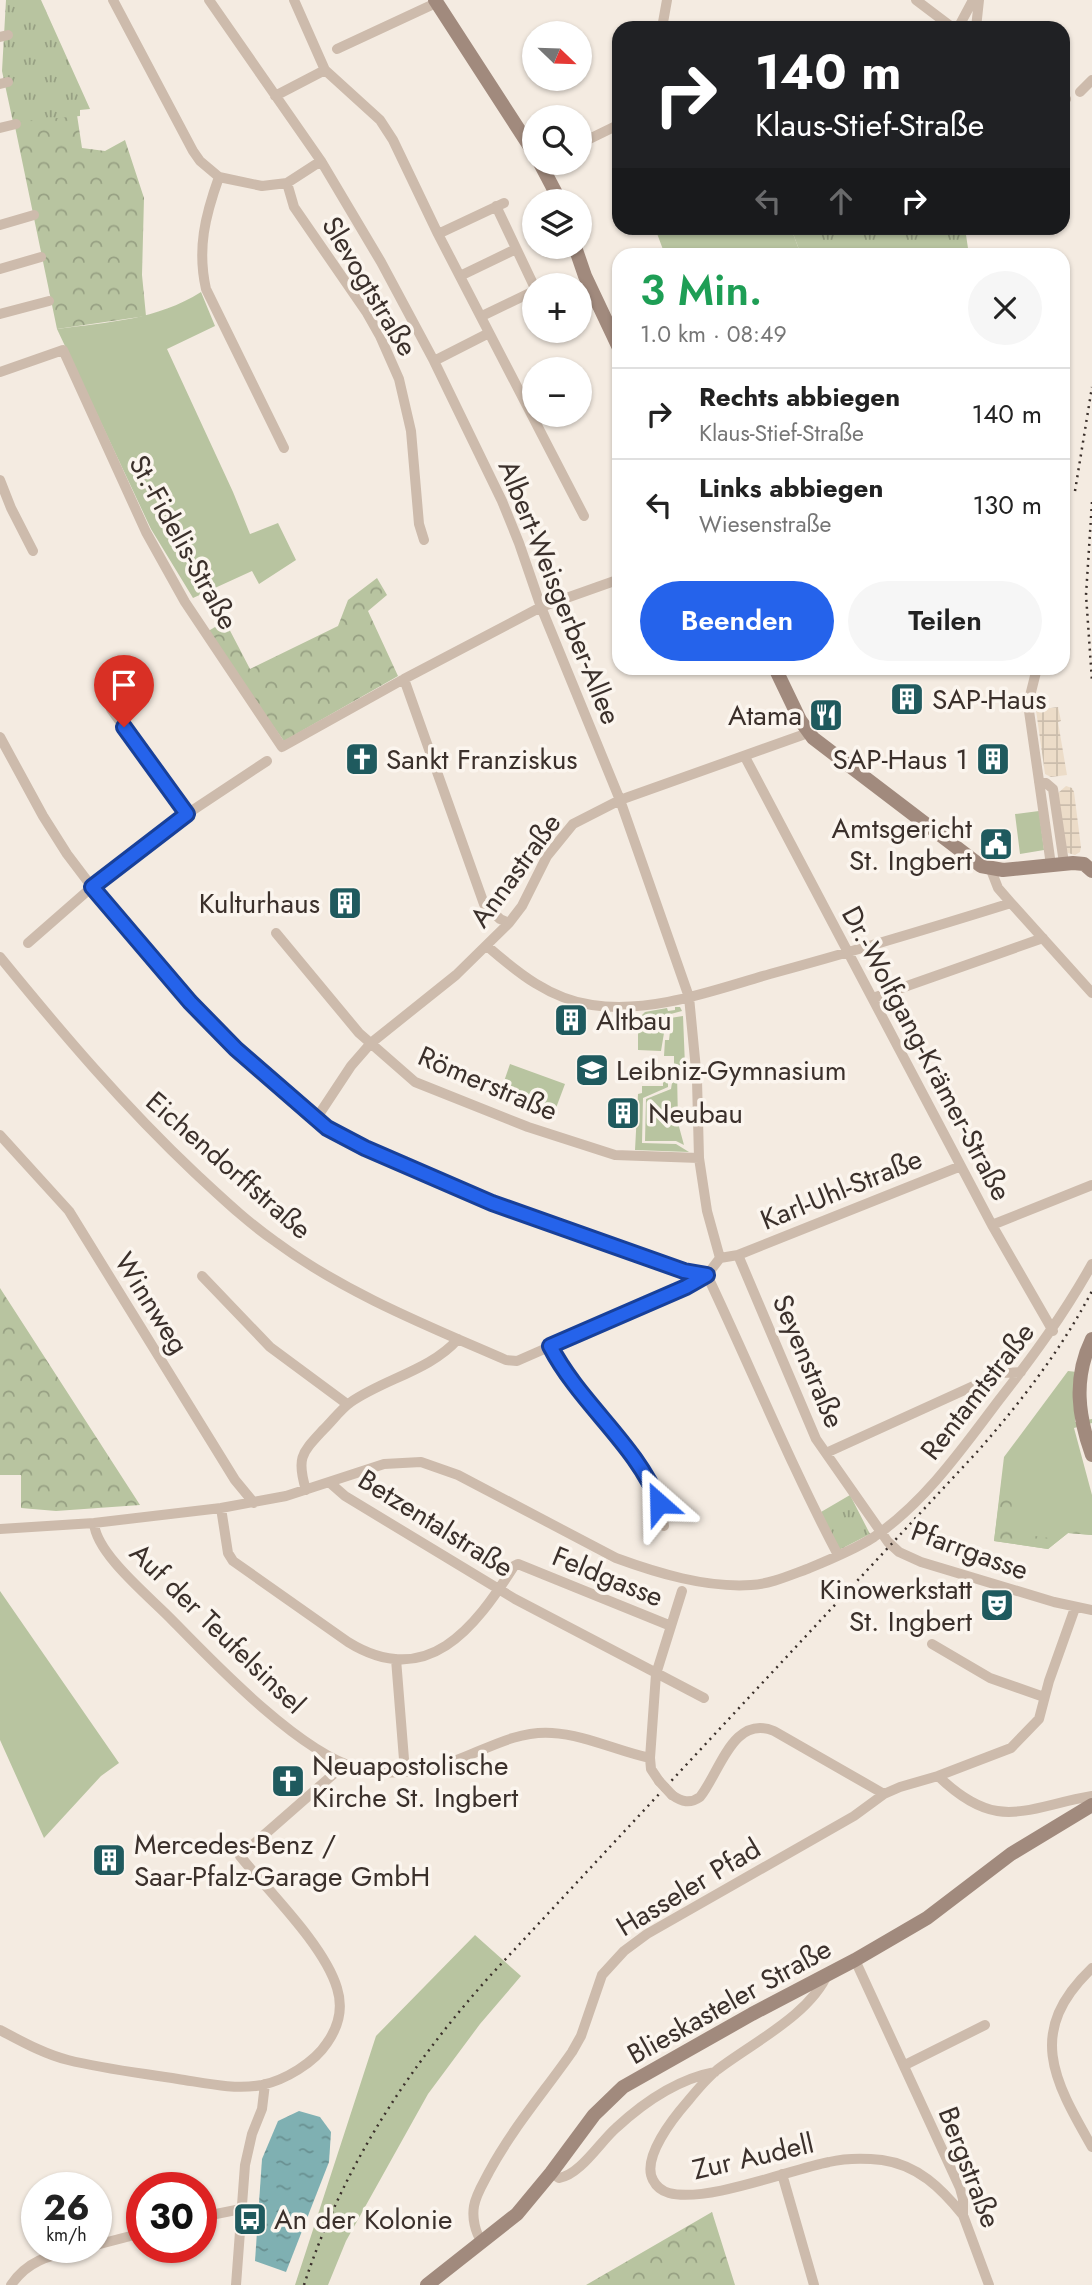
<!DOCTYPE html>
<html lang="de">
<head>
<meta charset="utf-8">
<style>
  body { margin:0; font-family:Jost,sans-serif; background:#f6f6f6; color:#222; height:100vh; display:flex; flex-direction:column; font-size:26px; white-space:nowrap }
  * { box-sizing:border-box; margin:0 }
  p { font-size:23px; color:#767676 }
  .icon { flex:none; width:38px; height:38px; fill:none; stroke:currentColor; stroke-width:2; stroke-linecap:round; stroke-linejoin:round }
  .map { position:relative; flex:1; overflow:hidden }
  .side { position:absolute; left:612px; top:248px; width:458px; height:427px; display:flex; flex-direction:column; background:#fff; border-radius:21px; box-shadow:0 2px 5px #0004 }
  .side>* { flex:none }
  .hud { position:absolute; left:612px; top:21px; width:458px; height:214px; border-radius:21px; box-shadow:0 2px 5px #0004; background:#202124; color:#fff; overflow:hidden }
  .needle { width:46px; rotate:113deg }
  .buttons { position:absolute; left:522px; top:21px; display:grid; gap:14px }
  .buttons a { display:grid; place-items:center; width:70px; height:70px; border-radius:50%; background:#fff; box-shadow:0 2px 5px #0004; font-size:35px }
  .speed { position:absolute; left:21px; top:2172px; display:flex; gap:14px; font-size:35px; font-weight:700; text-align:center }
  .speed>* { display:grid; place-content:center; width:91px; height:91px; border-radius:50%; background:#fff; box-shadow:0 2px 5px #0004; line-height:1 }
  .speed small { font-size:18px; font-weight:400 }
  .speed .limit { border:10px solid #d22; background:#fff; color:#111 }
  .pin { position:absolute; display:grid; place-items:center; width:60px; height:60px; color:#fff; margin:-72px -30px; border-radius:50% 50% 50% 0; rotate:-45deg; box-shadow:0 0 7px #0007 }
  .pin .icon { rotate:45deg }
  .me { position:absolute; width:77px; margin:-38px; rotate:335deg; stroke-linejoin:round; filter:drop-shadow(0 0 5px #0008) }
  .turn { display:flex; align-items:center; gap:24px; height:147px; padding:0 28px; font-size:32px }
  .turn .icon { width:91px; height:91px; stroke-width:2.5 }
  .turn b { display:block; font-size:49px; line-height:60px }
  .lanes { display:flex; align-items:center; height:66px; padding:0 28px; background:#0003; justify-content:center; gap:35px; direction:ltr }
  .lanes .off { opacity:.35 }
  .round { display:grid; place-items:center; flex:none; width:74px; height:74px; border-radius:37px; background:#f6f6f6 }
  .head { display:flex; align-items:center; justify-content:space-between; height:119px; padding:0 28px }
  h1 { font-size:42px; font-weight:600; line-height:52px; color:#1e9e55 }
  .button { display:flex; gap:14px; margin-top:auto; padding:14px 28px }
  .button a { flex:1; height:80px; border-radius:42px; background:#2563eb; color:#fff; font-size:28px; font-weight:600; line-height:80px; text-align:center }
  .button a+a { background:#f6f6f6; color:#222 }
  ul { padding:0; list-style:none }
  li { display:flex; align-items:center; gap:21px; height:91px; padding:0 28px; border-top:2px solid #e0e0e0 }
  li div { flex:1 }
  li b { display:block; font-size:26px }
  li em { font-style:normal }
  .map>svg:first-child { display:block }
</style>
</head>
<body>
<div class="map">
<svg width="1092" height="2285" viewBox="0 0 1092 2285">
  <defs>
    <pattern id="forest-crowns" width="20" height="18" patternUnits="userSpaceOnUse" patternTransform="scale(1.75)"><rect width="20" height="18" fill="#b8c4a0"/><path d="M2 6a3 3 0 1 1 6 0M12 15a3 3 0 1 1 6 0" fill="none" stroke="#97a083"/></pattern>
    <pattern id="park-tufts" width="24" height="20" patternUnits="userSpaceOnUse" patternTransform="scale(1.75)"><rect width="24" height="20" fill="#b8c4a0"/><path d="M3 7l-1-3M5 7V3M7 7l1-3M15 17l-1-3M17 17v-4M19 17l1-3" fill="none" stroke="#97a083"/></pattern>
    <pattern id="plaza-grid" width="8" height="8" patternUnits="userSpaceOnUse" patternTransform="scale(1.75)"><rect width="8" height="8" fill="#ecdcc8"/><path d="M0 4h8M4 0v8" fill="none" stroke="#cbbdac"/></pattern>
    <pattern id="water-ripples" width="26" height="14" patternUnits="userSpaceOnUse" patternTransform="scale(1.75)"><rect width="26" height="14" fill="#7fb0b2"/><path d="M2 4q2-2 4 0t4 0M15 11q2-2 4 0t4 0" fill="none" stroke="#699091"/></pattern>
  </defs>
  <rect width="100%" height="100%" fill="#f4ebe1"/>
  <path fill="#b8c4a0" d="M655 228H791L801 255H665Z
    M201 292 215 326 167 349 233 492 250 534 278 523 296 560 259 584 252 571 193 598 151 529 57 329C108 322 157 320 201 292Z
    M1039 811 1044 850 1020 854 1015 814Z
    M675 1007H680L682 1011 667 1015 661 1051 638 1050V1019L645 1012 667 1008 668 1011 675 1010Z
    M683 1016 685 1066 674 1065V1056H664L665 1040H669L670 1032 666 1031 670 1018Z
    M510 1064 565 1084 553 1116 499 1096Z
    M674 1071 677 1072 678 1123 684 1145 676 1141H645L646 1099 671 1089Z
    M663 1081 668 1082V1087L643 1098 642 1143 676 1144 689 1152 635 1150 638 1094 642 1093V1086H663Z
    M1068 1371 1077 1372 1075 1422 1092 1419V1423L1074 1428 1092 1495V1535L1068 1533 1048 1549 994 1541 1004 1457Z
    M0 1591 119 1763 101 1776 44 1838 0 1740Z
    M475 1935 521 1976 480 2024 428 2094 346 2241 328 2285H295L376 2036Z"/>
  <path fill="url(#forest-crowns)" d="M77 115 82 148 105 151 125 140 144 198 142 275 146 316 57 329 13 117Z
    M377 578 387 595 368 611 398 676 284 741 205 633 225 621 250 669 338 626 348 600Z
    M0 1288 140 1505 56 1511 21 1508V1475H0Z
    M1002 1479 1015 1480C1009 1522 1005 1535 1053 1538L1074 1525 1092 1527V1535L1068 1533 1048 1549 994 1541Z
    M712 2212 735 2285H586Z"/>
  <path fill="url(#park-tufts)" d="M6 0H41L90 109 80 110V116L13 122 2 71Z
    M791 228H965L969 255H801Z
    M850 1495 870 1534 839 1550 821 1512Z"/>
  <path fill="url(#plaza-grid)" d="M1058 707 1061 721 1058 722 1067 775 1051 777 1045 774 1036 710Z
    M1066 786 1072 788 1074 792 1081 847 1080 852 1075 855 1068 853 1066 849 1058 793Z"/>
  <path fill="url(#water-ripples)" d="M299 2111 320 2117 331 2132 329 2162 286 2272 255 2261 262 2159 278 2121Z"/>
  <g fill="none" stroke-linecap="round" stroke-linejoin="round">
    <path stroke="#cdbbac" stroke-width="10" d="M113 0 193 151 200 161 219 177 262 186 287 183 321 161
      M209 0 321 161 381 262 434 361 502 501 519 543 541 607 620 800 689 997 697 1080 699 1158 707 1211 720 1258
      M294 0 325 70 380 120 393 140 438 234 584 516
      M916 0 953 28
      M662 28 667 0
      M958 28 973 0
      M976 28 979 0
      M0 37 8 35
      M337 49 436 3
      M0 84 8 82
      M1080 92 1092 80
      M275 96 325 70
      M1064 99H1066
      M0 128 16 124
      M579 144 620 124
      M219 177C205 216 197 249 206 289L284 448
      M287 183 294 207 367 313 380 336 399 379 411 431 419 524 424 540
      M496 206 534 286
      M0 225 34 215
      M438 234 504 203
      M0 269 41 257
      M460 276 516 249
      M0 314 49 301
      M482 316 534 291
      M434 361 489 333
      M0 372 63 350 146 532 185 602 282 747 404 679 541 607 620 579
      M0 480 11 508 33 551
      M1037 668 1028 704 1051 865
      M404 679 484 904 500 919 509 923
      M0 737 43 816 67 854 92 887 190 1002 236 1049 327 1128 365 1148 492 1203 684 1271 707 1275
      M745 757 992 1225 1053 1331
      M1039 782 1046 783 1053 789 1064 863
      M187 814 267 761
      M991 870 998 888 1011 903 1092 993
      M276 933 359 1033 415 1082 528 1127 615 1155 699 1158
      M28 943 92 887 187 814 111 709
      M487 946C518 973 550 999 592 1005 652 1014 714 990 770 974 851 952 931 928 1011 903
      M0 957C62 1033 124 1106 195 1173 221 1197 247 1222 276 1242 345 1293 428 1326 506 1360L517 1361 686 1287 707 1275 720 1258
      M873 998 1043 938
      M316 1119 351 1066 371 1043 456 975 509 923 522 906 547 856 573 824 620 800 808 733
      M0 1135 69 1211 235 1480 254 1503
      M992 1225 1092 1185
      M738 1255 816 1439 888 1542 899 1552 921 1562 1054 1602 1092 1610
      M720 1258 738 1255 961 1166
      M707 1275C751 1368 790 1464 838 1555
      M202 1276 270 1347 347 1404
      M550 1346C562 1371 578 1392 595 1413 625 1448 658 1479 664 1526
      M826 1453 1002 1373 1021 1372
      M329 1482 345 1496 515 1599 704 1698
      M306 1490C296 1457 302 1453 324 1429 333 1420 341 1409 351 1402 384 1379 431 1370 458 1339
      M221 1508 228 1553 233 1561 348 1642C427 1691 475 1628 514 1566L518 1564 671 1626
      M94 1523C96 1554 150 1597 172 1620 214 1663 300 1753 357 1768 382 1775 411 1773 436 1767 475 1757 510 1730 552 1733 586 1735 617 1751 650 1758
      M0 1529 94 1523 221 1508 286 1496 384 1464 421 1462 458 1475 616 1558C657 1573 706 1588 751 1585 770 1584 788 1576 807 1569 829 1560 854 1550 874 1537 925 1502 962 1449 999 1400 1034 1355 1064 1314 1092 1264
      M932 1644 990 1678 1044 1697
      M396 1659 405 1772
      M938 1776C997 1833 1023 1808 1092 1796
      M659 1781 651 1769 650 1758 656 1674 682 1591
      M672 1795C682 1802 690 1804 700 1797 720 1772 733 1714 774 1731L884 1794
      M855 1960 960 2188 963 2199V2215L989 2285
      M1092 1968C1026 2031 1053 2079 1092 2147
      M828 1973C810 2015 752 2043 717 2070 706 2079 697 2090 688 2101 674 2117 641 2158 653 2180 656 2186 662 2191 669 2193 706 2203 789 2170 829 2162 846 2158 865 2158 882 2160 918 2165 941 2188 963 2215
      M0 2030C21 2041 44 2054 68 2060 104 2069 141 2073 178 2079 205 2083 234 2090 262 2085 285 2080 314 2063 327 2043 339 2026 343 2007 337 1988 324 1945 269 1892 240 1856L345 1764
      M905 2065 985 2025
      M551 2173 559 2178C580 2175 600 2142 616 2128 643 2103 678 2079 715 2072
      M782 2174 814 2285
      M201 2217 241 2209
      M482 2242C475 2232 472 2218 474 2206 476 2194 484 2182 489 2172 512 2129 544 2092 572 2052L581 2036 602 1975 624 1951 647 1934 854 1816 884 1794 900 1787 938 1776 1011 1748 1039 1719 1049 1681 1075 1608
      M96 2245 142 2233
      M11 2285C31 2256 56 2255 88 2247
      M236 2285 245 2165 252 2134 262 2109 265 2084"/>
    <path stroke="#a18a7d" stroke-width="14" d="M435 0 534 153
      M540 163 560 201
      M575 247 585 276 620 350
      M775 668 800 720 813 738 981 866 1003 870 1073 863 1084 864 1092 871
      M1092 1339C1073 1378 1078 1416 1092 1455
      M427 2285 517 2214 551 2173 594 2115 623 2087 752 2014 855 1960 927 1918 1011 1854 1092 1805"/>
    <path stroke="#3b302b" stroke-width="2.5" stroke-dasharray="2 5" stroke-linecap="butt" d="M1075 491 1092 387
      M1092 502 1086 595 1092 681
      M304 2285C342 2168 408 2068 489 1977L977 1452C1021 1402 1061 1350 1092 1291"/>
    <path stroke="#cdbbac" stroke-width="10" d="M659 1781 672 1795"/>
  </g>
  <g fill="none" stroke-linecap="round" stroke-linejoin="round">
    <g stroke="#184099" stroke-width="18">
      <path id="route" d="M124 727 187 814 92 887 190 1002 236 1049 327 1128 365 1148 492 1203 684 1271 707 1275 686 1287 550 1346C580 1404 637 1445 659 1503"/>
    </g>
    <use href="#route" stroke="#2563eb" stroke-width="12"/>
  </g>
  <defs>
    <g id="building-square" transform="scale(1.75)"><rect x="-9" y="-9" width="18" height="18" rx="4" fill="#1f5a5e" stroke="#fbf5ee"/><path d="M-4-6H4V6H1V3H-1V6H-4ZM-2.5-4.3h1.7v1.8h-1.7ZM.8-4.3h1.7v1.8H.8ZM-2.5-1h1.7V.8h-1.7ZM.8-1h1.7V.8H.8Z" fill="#fff"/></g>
    <g id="restaurant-square" transform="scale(1.75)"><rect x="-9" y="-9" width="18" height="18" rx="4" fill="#1f5a5e" stroke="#fbf5ee"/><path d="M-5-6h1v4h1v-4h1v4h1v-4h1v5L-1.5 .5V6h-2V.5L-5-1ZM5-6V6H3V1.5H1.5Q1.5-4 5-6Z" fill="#fff"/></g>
    <g id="church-square" transform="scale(1.75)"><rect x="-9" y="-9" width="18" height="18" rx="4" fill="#1f5a5e" stroke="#fbf5ee"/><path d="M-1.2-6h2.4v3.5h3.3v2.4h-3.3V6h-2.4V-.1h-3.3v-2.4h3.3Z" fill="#fff"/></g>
    <g id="civic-square" transform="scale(1.75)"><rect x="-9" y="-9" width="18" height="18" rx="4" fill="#1f5a5e" stroke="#fbf5ee"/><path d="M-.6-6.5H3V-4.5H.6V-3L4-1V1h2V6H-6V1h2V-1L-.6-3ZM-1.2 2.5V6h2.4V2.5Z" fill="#fff"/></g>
    <g id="school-square" transform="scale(1.75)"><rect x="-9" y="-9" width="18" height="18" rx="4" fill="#1f5a5e" stroke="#fbf5ee"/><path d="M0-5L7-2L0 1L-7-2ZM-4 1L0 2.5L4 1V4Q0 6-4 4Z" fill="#fff"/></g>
    <g id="theatre-square" transform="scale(1.75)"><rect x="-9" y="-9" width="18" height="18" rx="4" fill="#1f5a5e" stroke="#fbf5ee"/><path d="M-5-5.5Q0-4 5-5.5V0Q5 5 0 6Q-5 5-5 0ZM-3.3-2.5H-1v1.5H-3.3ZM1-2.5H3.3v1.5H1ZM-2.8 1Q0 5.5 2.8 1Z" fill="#fff"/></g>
    <g id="bus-square" transform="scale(1.75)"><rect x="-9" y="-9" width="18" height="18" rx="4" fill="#1f5a5e" stroke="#fbf5ee"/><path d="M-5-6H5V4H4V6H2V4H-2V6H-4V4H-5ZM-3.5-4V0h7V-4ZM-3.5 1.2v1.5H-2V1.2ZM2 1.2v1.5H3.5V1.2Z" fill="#fff"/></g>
  </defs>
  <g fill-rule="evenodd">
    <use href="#building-square" x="907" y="699"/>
    <use href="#restaurant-square" x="826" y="715"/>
    <use href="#church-square" x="362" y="759"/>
    <use href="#building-square" x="993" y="759"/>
    <use href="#civic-square" x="996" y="844"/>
    <use href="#building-square" x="345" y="903"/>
    <use href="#building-square" x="571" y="1020"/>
    <use href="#school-square" x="592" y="1070"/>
    <use href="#building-square" x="623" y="1113"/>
    <use href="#theatre-square" x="997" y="1605"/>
    <use href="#church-square" x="288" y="1781"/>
    <use href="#building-square" x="109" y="1860"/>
    <use href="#bus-square" x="250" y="2219"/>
  </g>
  <g text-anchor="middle" stroke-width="7" stroke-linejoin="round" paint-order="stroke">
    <g font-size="28" fill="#3b302b" stroke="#fbf5ee">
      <text transform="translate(370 286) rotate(59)" y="10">Slevogtstraße</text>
      <text transform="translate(184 542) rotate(61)" y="10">St.-Fidelis-Straße</text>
      <text transform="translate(560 592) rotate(68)" y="10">Albert-Weisgerber-Allee</text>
      <text transform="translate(515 870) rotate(-54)" y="10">Annastraße</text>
      <text transform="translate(927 1053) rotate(62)" y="10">Dr.-Wolfgang-Krämer-Straße</text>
      <text transform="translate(488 1083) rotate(23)" y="10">Römerstraße</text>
      <text transform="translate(229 1165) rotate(41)" y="10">Eichendorffstraße</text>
      <text transform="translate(841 1189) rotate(-22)" y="10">Karl-Uhl-Straße</text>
      <text transform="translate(152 1303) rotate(58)" y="10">Winnweg</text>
      <text transform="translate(809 1361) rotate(67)" y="10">Seyenstraße</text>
      <text transform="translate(977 1391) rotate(-52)" y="10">Rentamtstraße</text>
      <text transform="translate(436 1523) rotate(32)" y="10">Betzentalstraße</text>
      <text transform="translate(970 1550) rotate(20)" y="10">Pfarrgasse</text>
      <text transform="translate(608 1576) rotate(22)" y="10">Feldgasse</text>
      <text transform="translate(218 1628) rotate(44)" y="10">Auf der Teufelsinsel</text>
      <text transform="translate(688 1887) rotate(-31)" y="10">Hasseler Pfad</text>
      <text transform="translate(729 2001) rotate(-29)" y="10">Blieskasteler Straße</text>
      <text transform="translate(753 2156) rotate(-13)" y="10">Zur Audell</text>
      <text transform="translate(970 2167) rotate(69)" y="10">Bergstraße</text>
    </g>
    <g font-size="28" fill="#3b302b" stroke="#fbf5ee" text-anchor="start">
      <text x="932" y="709">SAP-Haus</text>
      <text x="802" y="725" text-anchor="end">Atama</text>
      <text x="386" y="769">Sankt Franziskus</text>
      <text x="968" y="769" text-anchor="end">SAP-Haus 1</text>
      <text x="972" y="838" text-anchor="end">Amtsgericht<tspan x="972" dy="32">St. Ingbert</tspan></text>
      <text x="320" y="913" text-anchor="end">Kulturhaus</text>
      <text x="596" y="1030">Altbau</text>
      <text x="616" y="1080">Leibniz-Gymnasium</text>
      <text x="648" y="1123">Neubau</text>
      <text x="972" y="1599" text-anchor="end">Kinowerkstatt<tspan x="972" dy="32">St. Ingbert</tspan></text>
      <text x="312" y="1775">Neuapostolische<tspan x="312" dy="32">Kirche St. Ingbert</tspan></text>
      <text x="134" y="1854">Mercedes-Benz /<tspan x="134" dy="32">Saar-Pfalz-Garage GmbH</tspan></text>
      <text x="274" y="2229">An der Kolonie</text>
    </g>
  </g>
</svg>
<div class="buttons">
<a><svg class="needle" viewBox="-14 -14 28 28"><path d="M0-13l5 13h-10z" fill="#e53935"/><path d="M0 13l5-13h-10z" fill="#767676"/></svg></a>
<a><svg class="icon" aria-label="search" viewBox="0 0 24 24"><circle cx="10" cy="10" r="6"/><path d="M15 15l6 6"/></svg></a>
<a><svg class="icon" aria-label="layers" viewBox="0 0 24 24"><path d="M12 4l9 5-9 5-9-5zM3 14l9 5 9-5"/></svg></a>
<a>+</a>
<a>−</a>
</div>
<div class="speed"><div>26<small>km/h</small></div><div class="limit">30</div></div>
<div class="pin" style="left:124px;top:727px;background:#d93025"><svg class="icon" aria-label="arrive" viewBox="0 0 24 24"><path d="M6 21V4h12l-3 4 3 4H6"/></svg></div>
<svg class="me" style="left:659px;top:1503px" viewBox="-20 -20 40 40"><path d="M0-17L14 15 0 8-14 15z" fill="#2563eb" stroke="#fff" stroke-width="4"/></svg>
<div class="hud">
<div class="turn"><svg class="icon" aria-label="right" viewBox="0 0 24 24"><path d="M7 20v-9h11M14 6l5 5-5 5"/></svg><div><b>140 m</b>Klaus-Stief-Straße</div></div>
<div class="lanes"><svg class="icon off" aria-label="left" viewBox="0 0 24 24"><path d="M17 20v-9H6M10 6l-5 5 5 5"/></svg><svg class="icon off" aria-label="ahead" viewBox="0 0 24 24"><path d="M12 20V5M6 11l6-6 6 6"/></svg><svg class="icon" aria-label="right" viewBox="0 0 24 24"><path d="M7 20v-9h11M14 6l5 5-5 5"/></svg></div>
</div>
<section class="side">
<div class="head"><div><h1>3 Min.</h1><p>1.0 km · 08:49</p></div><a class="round"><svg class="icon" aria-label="close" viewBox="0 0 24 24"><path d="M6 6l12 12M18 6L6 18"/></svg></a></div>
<ul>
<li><svg class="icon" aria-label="right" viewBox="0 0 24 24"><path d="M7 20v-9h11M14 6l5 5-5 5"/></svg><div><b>Rechts abbiegen</b><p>Klaus-Stief-Straße</p></div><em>140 m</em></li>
<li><svg class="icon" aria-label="left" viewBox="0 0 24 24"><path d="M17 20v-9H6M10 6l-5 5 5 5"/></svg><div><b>Links abbiegen</b><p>Wiesenstraße</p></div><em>130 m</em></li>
</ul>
<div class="button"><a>Beenden</a><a>Teilen</a></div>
</section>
</div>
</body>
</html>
